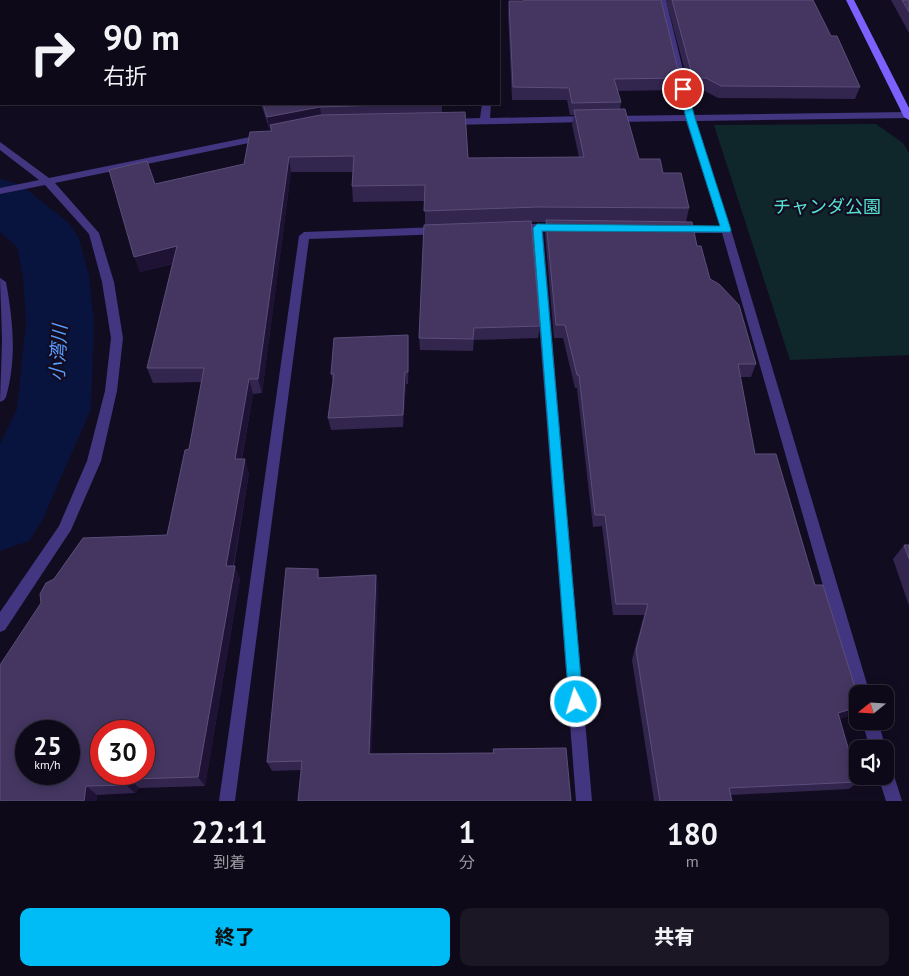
<!DOCTYPE html>
<html lang="ja">
<head>
<meta charset="utf-8">
<style>
  body { margin:0; font-family:"PT Sans","Noto Sans JP",sans-serif; background:#1c1725; color:#f1f3f6; height:100vh; display:flex; flex-direction:column; font-size:19px; white-space:nowrap }
  * { box-sizing:border-box; margin:0 }
  p { font-size:16px; color:#9b9aa2 }
  .icon { flex:none; width:28px; height:28px; fill:none; stroke:currentColor; stroke-width:2; stroke-linecap:round; stroke-linejoin:round }
  .map { position:relative; height:801px; overflow:hidden }
  .panel { display:flex; flex-direction:column; background:#0e0918; flex:1 }
  .panel>* { flex:none }
  .hud { position:absolute; left:0px; top:0px; width:500px; height:105px; box-shadow:0 2px 12px #0003,0 0 0 1px #2e2a37; background:#0e0918; color:#f1f3f6; overflow:hidden }
  .needle { width:32px; rotate:252deg }
  .tools { position:absolute; left:849px; top:685px; display:grid; gap:10px }
  .tools a { display:grid; place-items:center; width:45px; height:45px; border-radius:10px; background:#0e0918; box-shadow:0 2px 12px #0003,0 0 0 1px #2e2a37; font-size:25px }
  .speed { position:absolute; left:15px; top:720px; display:flex; gap:10px; font-size:25px; font-weight:700; text-align:center }
  .speed>* { display:grid; place-content:center; width:65px; height:65px; border-radius:50%; background:#0e0918; box-shadow:0 2px 12px #0003,0 0 0 1px #2e2a37; line-height:1 }
  .speed small { font-size:12px; font-weight:400 }
  .speed .limit { border:8px solid #d22; background:#fff; color:#111 }
  .pin { position:absolute; display:grid; place-items:center; width:42px; height:42px; color:#fff; margin:-21px; border:2px solid #fff; border-radius:50%; box-shadow:0 1px 5px #0007 }
  .me { position:absolute; width:55px; margin:-28px; rotate:355deg; stroke-linejoin:round; filter:drop-shadow(0 0 4px #0008) }
  .turn { display:flex; align-items:center; gap:18px; height:105px; padding:0 20px; font-size:22px }
  .turn .icon { width:65px; height:65px; stroke-width:2.5 }
  .turn b { display:block; font-size:35px; line-height:42px }
  .eta { display:flex; justify-content:space-evenly; align-items:center; height:85px; text-align:center }
  .eta b { font-size:30px; font-weight:800; line-height:35px }
  .button { display:flex; gap:10px; margin-top:auto; padding:10px 20px }
  .button a { flex:1; height:58px; border-radius:10px; background:#00bcf6; color:#111; font-size:20px; font-weight:800; line-height:58px; text-align:center }
  .button a+a { background:#1c1725; color:#f1f3f6 }
  .map>svg:first-child { display:block }
</style>
</head>
<body>
<div class="map">
<svg width="909" height="801" viewBox="0 0 909 801">
  <rect width="100%" height="100%" fill="#120c20"/>
  <path fill="#0f272a" d="M876 124 903 143 909 153V355L790 360 714 125Z"/>
  <g fill="none" stroke-linecap="round" stroke-linejoin="round">
    <path fill="#08143d" fill-rule="evenodd" d="M0 179 21 185 69 223 79 238 89 276 94 322 91 409 42 521 29 541 0 551V444L17 409 26 322 23 276 17 247 0 232Z"/>
    <path fill="#433680" fill-rule="evenodd" d="M485 0H493V1H485Z
      M658 0H666L694 115 909 112V118L696 121 731 230 870 694H858V700L854 694 722 233H676L671 229 676 225 720 226 686 121 611 122 606 119 611 116 685 115Z
      M482 104H491L490 118 588 116 593 119 588 122 448 125 443 122 448 119 480 118Z
      M265 134 270 137 268 139 55 183 99 233 114 282 123 338 117 391 101 461 71 530 5 630 0 632V612L59 526 87 461 105 391 111 338 102 282 89 234 45 185 0 194V188L39 180 0 150V142L49 178Z
      M516 224H561L566 228 561 232H543L592 801H576L532 232 512 231 511 228Z
      M439 227 444 231 443 234 309 239 235 801H219L299 236 304 232Z
      M0 278 6 282C13 321 17 358 6 397L4 400 0 402 2 340Z
      M862 721H878L886 749 885 752V749H870Z
      M885 764 891 766 902 801H886L878 776H885Z"/>
    <path fill="#7b62ff" fill-rule="evenodd" d="M846 0H854L909 108V120L904 117Z"/>
  </g>
  <path fill="#32254e" d="M523 0H661L680 78 677 90 618 91 621 102 620 109 639 159 663 173 689 208 686 222 697 246 710 279 756 364 751 377H740L755 454 851 715 839 719 858 782 849 789 730 795 732 801H654L632 660 644 615H613L602 526 593 527 577 388H575L563 338H554L545 234 546 222H531L540 326 538 338 474 340 473 351 420 350 419 338 425 225V201L353 202 352 186 353 172H291L262 393 253 394 242 459 249 473 234 566H235L240 579 205 786 139 788 135 793 97 795 96 801H0L167 535 189 449 202 382 153 383 147 368 172 264 140 272 155 184 244 164 270 131 261 104H442V113L468 158 579 157 572 125 574 115H570L567 100H512L508 13 509 1H523Z
    M666 0H813L831 36 860 87 855 99 718 98 703 90H690Z
    M891 0H909V33Z
    M408 335 409 347 408 384H406L403 427 331 430 328 418 333 382 331 374Z
    M904 545H909V606L893 559Z
    M376 575 378 587 371 754 493 753V749L566 748 301 770 272 771 267 762 321 578Z"/>
  <path fill="#1e1334" d="M320 107 322 121 270 125 271 131 270 132 267 117Z
    M289 157 291 172 262 393 258 379Z
    M177 246 182 261 140 272 134 257Z
    M408 335 409 347 408 384Z
    M405 372 406 384 403 427V415Z
    M249 379 253 394 239 473 235 459Z
    M245 459 249 473 231 578 226 566Z
    M235 566 240 579 205 786 198 777Z
    M318 569 321 581 318 578Z
    M376 575 378 587 371 764 369 754Z
    M858 707V709L851 715 829 722 838 713Z
    M130 779 139 788 135 793 126 785Z
    M86 786 97 795 96 801H84Z"/>
  <path fill="#443661" stroke="#5b4e7a" fill-rule="evenodd" d="M252 0H476L475 1H252Z
    M524 0H661L680 78 614 79 621 102 572 103 569 88 513 87 509 1H524Z
    M672 0H813L831 36H837L860 87 721 86 706 78H693Z
    M902 0H909V12Z
    M263 104H411L320 107 267 117Z
    M625 109 639 159H660L663 173H681L689 208 538 207 424 211 425 185 352 186 354 156 289 157 258 379H249L235 459H245L226 566H235L198 777 130 779 126 785 86 786 84 801H0V665L41 603 40 594 46 583 54 579 83 538 167 535 185 450 189 449 204 368H147L177 246 134 257 109 170 147 161 155 184 244 164 250 132 272 131 270 125 320 115 465 112 468 158 584 157 574 110ZM26 731H69V774H26ZM101 731H144V774H101Z
    M546 220 692 222 697 246H701L710 279 719 284 739 305 756 364H738L755 454H776L815 585H823L858 697V707L838 713 858 782 729 788 732 801H660L636 650 648 604H616L605 515H595L579 375H577L565 325H556Z
    M531 221 540 326 474 328 473 339 419 338 424 225Z
    M408 335V372H405L403 415 328 418 334 374H331L334 338Z
    M904 545H909V559Z
    M286 568 318 569V578L376 575 369 754 494 753 493 749 566 748 571 801H298L302 761 267 762Z"/>
  <path fill="#00bcf6" stroke="#007aa0" d="M680 87 687 89 695 118 731 230 730 232 542 231 583 702 581 707 576 709 571 707 569 702 533 228 537 224 720 226 686 118 679 89Z"/>
  <g text-anchor="middle" stroke-width="4.5" stroke-linejoin="round" paint-order="stroke">
    <g font-size="18" fill="#55e1d0" stroke="#120c20">
      <text x="827" y="213">チャンダ公園</text>
    </g>
    <g font-size="19" font-style="italic" fill="#599cff" stroke="#120c20">
      <text transform="translate(58 353) rotate(-87)" y="7">小湾川</text>
    </g>
  </g>
</svg>
<div class="tools">
<a><svg class="needle" viewBox="-14 -14 28 28"><path d="M0-13l5 13h-10z" fill="#e53935"/><path d="M0 13l5-13h-10z" fill="#9b9aa2"/></svg></a>
<a><svg class="icon" aria-label="sound" viewBox="0 0 24 24"><path d="M4 9h4l5-4v14l-5-4H4zM17 9q2 3 0 6"/></svg></a>
</div>
<div class="speed"><div>25<small>km/h</small></div><div class="limit">30</div></div>
<div class="pin" style="left:683px;top:89px;background:#d93025"><svg class="icon" aria-label="arrive" viewBox="0 0 24 24"><path d="M6 21V4h12l-3 4 3 4H6"/></svg></div>
<svg class="me" style="left:576px;top:702px" viewBox="-20 -20 40 40"><circle r="17" fill="#00bcf6" stroke="#fff" stroke-width="3"/><path d="M0-11L8 9 0 5-8 9z" fill="#fff"/></svg>
<div class="hud">
<div class="turn"><svg class="icon" aria-label="right" viewBox="0 0 24 24"><path d="M7 20v-9h11M14 6l5 5-5 5"/></svg><div><b>90 m</b>右折</div></div>
</div>
</div>
<section class="panel">
<div class="eta">
<div><b>22:11</b><p>到着</p></div>
<div><b>1</b><p>分</p></div>
<div><b>180</b><p>m</p></div>
</div>
<div class="button"><a>終了</a><a>共有</a></div>
</section>
</body>
</html>
